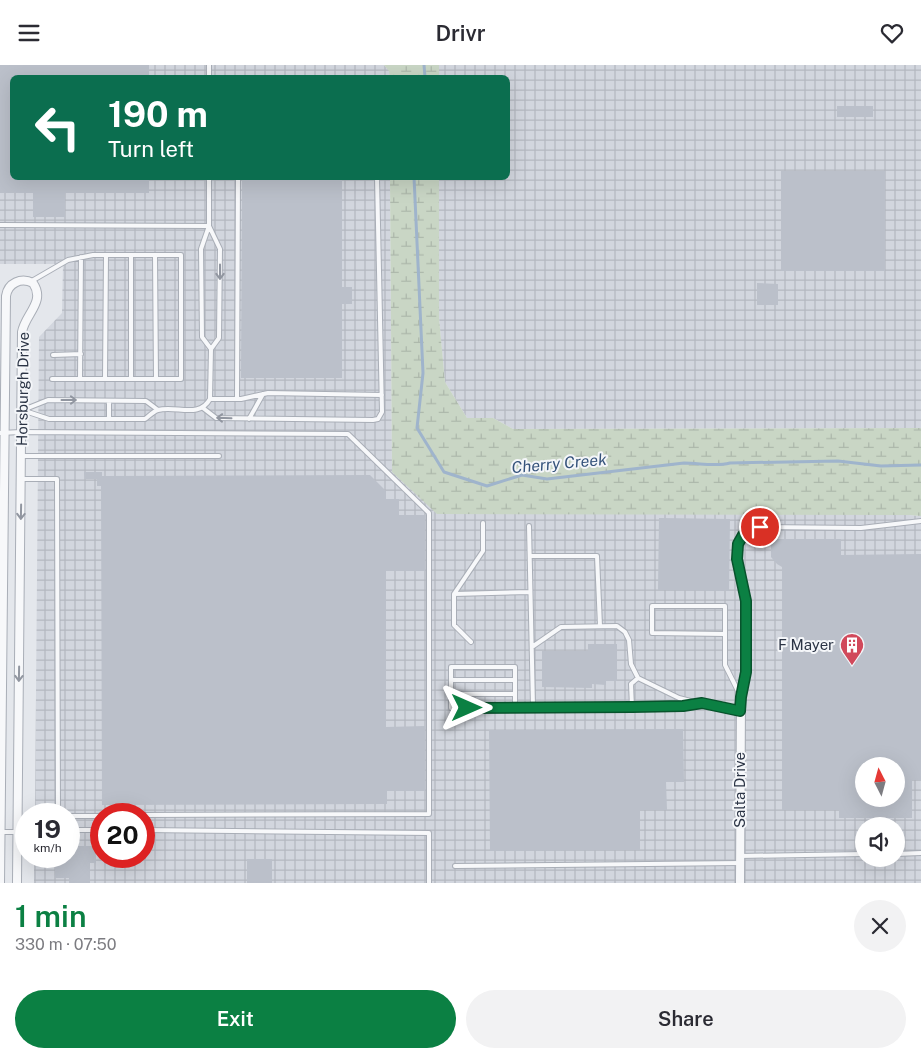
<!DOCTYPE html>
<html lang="en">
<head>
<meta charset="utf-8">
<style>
  body { margin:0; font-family:"Public Sans",sans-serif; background:#f2f2f3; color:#2b2b33; height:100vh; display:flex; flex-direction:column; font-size:19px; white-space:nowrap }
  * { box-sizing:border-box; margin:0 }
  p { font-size:16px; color:#7c7c81 }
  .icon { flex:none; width:28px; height:28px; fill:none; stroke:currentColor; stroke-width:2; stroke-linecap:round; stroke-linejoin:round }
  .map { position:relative; height:818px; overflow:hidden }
  .panel { display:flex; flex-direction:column; background:#fff; flex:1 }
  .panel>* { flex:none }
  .hud { position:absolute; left:10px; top:10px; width:500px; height:105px; border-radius:8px; box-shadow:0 5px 20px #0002; background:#0b6e4f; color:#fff; overflow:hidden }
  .needle { width:32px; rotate:354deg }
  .buttons { position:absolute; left:855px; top:692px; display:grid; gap:10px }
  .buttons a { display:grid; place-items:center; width:50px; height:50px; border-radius:50%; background:#fff; box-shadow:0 5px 20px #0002; font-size:25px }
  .speed { position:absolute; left:15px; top:738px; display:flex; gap:10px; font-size:25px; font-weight:700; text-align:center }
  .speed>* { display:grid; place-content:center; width:65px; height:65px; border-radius:50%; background:#fff; box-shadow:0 5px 20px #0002; line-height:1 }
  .speed small { font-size:12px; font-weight:400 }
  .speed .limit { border:8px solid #d22; background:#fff; color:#111 }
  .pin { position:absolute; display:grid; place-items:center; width:42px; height:42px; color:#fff; margin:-21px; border:2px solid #fff; border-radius:50%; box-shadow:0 1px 5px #0007 }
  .me { position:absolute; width:55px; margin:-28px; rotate:90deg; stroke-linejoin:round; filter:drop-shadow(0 0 4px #0008) }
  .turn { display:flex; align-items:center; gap:18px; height:105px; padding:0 15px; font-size:22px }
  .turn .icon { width:65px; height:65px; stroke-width:2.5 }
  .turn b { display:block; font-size:35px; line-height:42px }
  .round { display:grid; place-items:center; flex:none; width:52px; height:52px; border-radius:26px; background:#f2f2f3 }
  .headline { display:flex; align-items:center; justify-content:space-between; height:85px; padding:0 15px }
  h1 { font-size:30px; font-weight:600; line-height:38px; color:#0b8043 }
  .action { display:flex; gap:10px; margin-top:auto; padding:10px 15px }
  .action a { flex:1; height:58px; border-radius:30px; background:#0b8043; color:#fff; font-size:20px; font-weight:600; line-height:58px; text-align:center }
  .action a+a { background:#f2f2f3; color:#2b2b33 }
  header { display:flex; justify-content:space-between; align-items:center; height:65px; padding:0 15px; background:#fff; font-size:22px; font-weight:600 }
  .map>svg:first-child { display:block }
</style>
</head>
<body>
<header><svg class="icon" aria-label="menu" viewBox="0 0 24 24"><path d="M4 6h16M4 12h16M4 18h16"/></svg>Drivr<svg class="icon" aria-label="heart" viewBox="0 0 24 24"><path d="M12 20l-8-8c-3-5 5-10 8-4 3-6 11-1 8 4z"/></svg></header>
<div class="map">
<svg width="921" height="818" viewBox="0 0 921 818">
  <defs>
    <pattern id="industrial-grid" width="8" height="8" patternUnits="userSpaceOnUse" patternTransform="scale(1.25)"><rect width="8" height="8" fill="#d2d6de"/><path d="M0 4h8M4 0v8" fill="none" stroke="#b4b8c0"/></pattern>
    <pattern id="wetland-marsh" width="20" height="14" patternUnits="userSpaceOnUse" patternTransform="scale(1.25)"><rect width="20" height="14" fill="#c9d6c5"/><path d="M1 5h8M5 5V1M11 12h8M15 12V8" fill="none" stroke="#adb8ab"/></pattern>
  </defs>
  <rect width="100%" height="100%" fill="#e4e7ec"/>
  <path fill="url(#industrial-grid)" fill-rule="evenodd" d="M0 0H384L390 6V12H12V112L390 113 392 407 921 451V818H34V791H69V749H35L39 272 62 248 63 199H0ZM864 701H896V734H864ZM101 749H144V791H101ZM864 761H896V794H864Z
    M439 0H921V363L513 364 493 353H467L445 317 439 253V113L508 112V12H439Z"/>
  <path fill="url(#wetland-marsh)" d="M384 0H439V12H390L389 6Z
    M390 113H439V253L445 317 467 353H493L513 364 921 363V451L910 450 437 449 392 407Z"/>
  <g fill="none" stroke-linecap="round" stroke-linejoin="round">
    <path stroke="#9fb4cc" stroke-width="3" d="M424 0 425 12
      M414 112 423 308 417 363 444 407 487 421 522 410 547 414 684 398C700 398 715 402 730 398L838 396 881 401 921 400"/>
  </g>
  <path fill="#bbc0ca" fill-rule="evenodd" d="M0 0H149V12H12V112H149V128H65V152H33V128H0Z
    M837 41H873V52H837Z
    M781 106H885V206H781Z
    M242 112H342V222H352V239H342V313H241Z
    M757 218 778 219V240H757Z
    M84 407H102V411L370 410 386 426V434H399V450H425V506H386V662L425 661V726H387V739L102 740 101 421H97V414H85Z
    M659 453 730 454 729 526 658 525Z
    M771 474H841V490L921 489V715H912V753H839V745H782V502L777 499 771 492ZM864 701H896V734H864Z
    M588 579H617V616H606V620L592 619V623L542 622V586H588Z
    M683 664 684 717H666L667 745H640V785L490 786 489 665Z
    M69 781H96V798H90V818H69V813H55V791H69Z
    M247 794H272V818H247Z"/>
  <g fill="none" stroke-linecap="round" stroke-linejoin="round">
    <g stroke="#a9aeb7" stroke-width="6">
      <path id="lane" d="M209 12V0
        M0 160 209 161V112
        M209 161 220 184 219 273 211 284
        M131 190V314
        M155 190 156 314
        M30 217 68 195 93 190H181V314H52
        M53 290 81 289
        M80 314 81 192
        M105 314 106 190
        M210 334H241L268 328 382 330
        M237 334 238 112
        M109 336V354
        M203 343 216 353 373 355 378 354 382 347 377 112
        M22 345 49 354H145C149 351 154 346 158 345 176 340 199 354 210 334L211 284 202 272 201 184 209 161
        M23 345 48 335 146 336 158 345
        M249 354 263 329
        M0 368 21 367 348 369 429 448V749L144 750
        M21 391H219
        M21 414H57L58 749
        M529 461 533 642C589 642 646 646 701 639
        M530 491H597L600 561
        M454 529 530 527
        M725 569 652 568V541H725V600L741 632
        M471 577 454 560V529L483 486V458
        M532 582 561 562 617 561 625 567 629 575 631 599 638 613 679 633 717 643 740 646
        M451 615H515
        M451 629H515
        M741 632 746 607V535L737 494 738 479 743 470 753 463 760 462 861 463 921 456
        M515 642V602H451V643L533 642
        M632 642 631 619 638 613
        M69 751H101
        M69 765H101
        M144 765 429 768V818
        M1 767H26
        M896 789 921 788
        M740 791 864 789
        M455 801 740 798"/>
    </g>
    <g stroke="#a9aeb7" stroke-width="10">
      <path id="street" d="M0 818 6 231C8 218 21 212 33 218 46 237 25 249 22 267L17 818
        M740 818 741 632"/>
    </g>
    <use href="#lane" stroke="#f7f8fa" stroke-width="4"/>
    <use href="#street" stroke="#f7f8fa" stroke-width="8"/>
  </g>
  <defs><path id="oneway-shaft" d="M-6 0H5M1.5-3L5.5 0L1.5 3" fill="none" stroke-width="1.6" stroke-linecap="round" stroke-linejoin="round" transform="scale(1.25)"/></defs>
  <g stroke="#9196a0">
    <use href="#oneway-shaft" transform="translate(220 207) rotate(90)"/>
    <use href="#oneway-shaft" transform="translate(69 335)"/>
    <use href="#oneway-shaft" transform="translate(224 353) rotate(-178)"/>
    <use href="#oneway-shaft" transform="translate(21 447) rotate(91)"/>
    <use href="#oneway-shaft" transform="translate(19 609) rotate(91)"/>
  </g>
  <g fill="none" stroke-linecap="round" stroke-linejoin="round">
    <g stroke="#07532c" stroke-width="12">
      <path id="route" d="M467 643 632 642 683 641 702 638 740 646 741 632 746 607V536L737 494 738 479 743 470 753 463 760 462"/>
    </g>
    <use href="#route" stroke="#0b8043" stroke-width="9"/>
  </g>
  <defs>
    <g id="building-pin" transform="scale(1.25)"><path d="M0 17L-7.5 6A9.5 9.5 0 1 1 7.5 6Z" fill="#d1495b" stroke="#f4f6f9"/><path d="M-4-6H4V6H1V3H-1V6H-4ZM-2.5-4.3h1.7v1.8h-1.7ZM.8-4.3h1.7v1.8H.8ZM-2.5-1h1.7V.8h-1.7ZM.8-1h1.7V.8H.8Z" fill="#fff"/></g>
  </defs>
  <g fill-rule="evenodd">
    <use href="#building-pin" x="852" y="580"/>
  </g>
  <g text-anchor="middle" stroke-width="4" stroke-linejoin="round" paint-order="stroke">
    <g font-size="15" fill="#2b3445" stroke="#f4f6f9">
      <text transform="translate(23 324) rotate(-89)" y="5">Horsburgh Drive</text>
      <text transform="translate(740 725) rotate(-90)" y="5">Salta Drive</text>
    </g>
    <g font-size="15" fill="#2b3445" stroke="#f4f6f9" text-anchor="end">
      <text x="834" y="585">F Mayer</text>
    </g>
    <g font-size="16" font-style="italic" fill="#34527a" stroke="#f4f6f9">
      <text transform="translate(559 398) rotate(-5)" y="6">Cherry Creek</text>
    </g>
  </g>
</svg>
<div class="buttons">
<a><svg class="needle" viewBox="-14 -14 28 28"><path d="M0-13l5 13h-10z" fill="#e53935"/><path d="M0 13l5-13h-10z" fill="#7c7c81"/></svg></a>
<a><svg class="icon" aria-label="sound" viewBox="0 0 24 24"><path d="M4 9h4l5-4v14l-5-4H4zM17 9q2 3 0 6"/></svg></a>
</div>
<div class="speed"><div>19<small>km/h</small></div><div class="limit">20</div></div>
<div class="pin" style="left:760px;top:462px;background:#d93025"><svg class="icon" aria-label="arrive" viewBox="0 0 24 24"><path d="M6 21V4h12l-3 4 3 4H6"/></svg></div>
<svg class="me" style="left:467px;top:643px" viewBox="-20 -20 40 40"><path d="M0-17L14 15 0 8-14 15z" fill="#0b8043" stroke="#fff" stroke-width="4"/></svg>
<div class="hud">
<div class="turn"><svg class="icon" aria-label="left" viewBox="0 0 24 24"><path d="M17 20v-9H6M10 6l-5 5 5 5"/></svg><div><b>190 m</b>Turn left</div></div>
</div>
</div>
<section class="panel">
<div class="headline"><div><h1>1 min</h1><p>330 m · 07:50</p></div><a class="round"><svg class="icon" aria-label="close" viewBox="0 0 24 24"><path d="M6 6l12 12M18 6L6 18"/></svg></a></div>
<div class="action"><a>Exit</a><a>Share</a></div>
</section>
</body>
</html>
